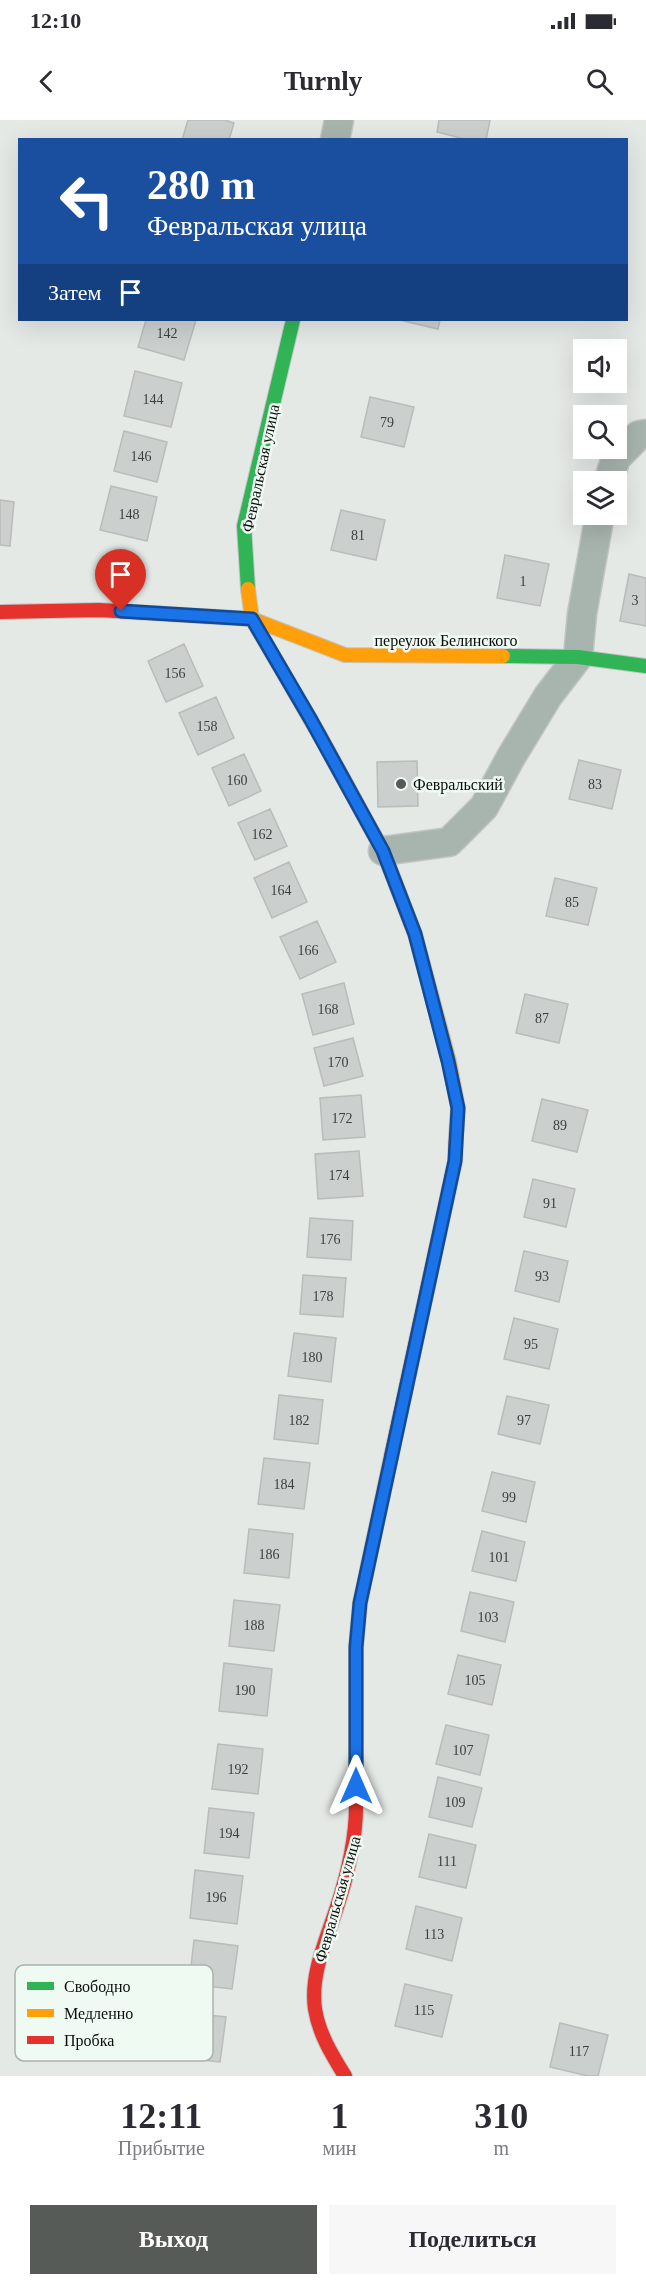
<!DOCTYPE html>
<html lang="ru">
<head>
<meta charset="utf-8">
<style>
  body { margin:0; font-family:Georgia,serif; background:#f7f7f7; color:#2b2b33; height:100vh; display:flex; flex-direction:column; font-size:22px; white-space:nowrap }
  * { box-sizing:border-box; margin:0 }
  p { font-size:20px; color:#7c7c81 }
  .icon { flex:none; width:33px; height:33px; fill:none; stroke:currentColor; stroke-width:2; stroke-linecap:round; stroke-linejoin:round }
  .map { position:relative; height:1956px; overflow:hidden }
  .details { display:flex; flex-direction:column; background:#fff; flex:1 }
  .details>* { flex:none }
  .hud { position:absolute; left:18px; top:18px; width:610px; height:183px; border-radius:0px; box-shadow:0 6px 24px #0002; background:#1a4fa0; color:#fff; overflow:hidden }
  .buttons { position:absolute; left:573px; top:219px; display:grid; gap:12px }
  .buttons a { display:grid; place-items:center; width:54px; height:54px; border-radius:0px; background:#fff; box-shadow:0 6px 24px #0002; font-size:30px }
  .pin { position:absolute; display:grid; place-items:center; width:51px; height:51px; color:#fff; margin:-62px -26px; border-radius:50% 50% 50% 0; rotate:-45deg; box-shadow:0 0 6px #0007 }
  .pin .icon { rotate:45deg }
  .me { position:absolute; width:66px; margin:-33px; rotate:0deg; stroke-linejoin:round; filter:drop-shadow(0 0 4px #0008) }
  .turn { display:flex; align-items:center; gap:21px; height:126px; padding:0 30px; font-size:27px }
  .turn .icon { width:78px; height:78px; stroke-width:2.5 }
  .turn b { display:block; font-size:42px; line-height:51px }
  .then { display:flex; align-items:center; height:57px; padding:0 30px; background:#0003; gap:12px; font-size:22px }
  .eta { display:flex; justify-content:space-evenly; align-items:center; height:102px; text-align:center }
  .eta b { font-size:36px; font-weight:700; line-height:42px }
  .button { display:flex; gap:12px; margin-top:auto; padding:12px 30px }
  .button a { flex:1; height:69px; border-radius:0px; background:#565b58; color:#fff; font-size:24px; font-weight:700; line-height:69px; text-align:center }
  .button a+a { background:#f7f7f7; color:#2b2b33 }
  .status { display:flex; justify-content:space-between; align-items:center; height:42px; padding:0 30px; background:#fff; direction:ltr }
  .status svg { height:16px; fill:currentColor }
  header { display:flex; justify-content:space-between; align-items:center; height:78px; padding:0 30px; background:#fff; font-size:27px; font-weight:700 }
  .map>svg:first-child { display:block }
</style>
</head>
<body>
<div class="status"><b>12:10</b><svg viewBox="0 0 49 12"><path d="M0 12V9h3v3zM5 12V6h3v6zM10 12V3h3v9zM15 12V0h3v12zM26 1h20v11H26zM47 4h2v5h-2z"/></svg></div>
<header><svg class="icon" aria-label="back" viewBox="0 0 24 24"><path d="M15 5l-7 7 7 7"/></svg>Turnly<svg class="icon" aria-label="search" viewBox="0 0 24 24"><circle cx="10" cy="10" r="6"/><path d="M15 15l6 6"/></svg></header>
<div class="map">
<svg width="646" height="1956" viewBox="0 0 646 1956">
  <rect width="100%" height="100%" fill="#e4e9e6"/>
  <path fill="#cbcfcd" stroke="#b9bcba" stroke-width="1.5" d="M188 0H225L234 3 229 20H182Z
    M439 0H490L486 20H468L437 12Z
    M146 200H196L184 240 138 227Z
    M400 200H440L438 209Z
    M135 251 182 263 171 307 124 296Z
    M370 277 414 287 404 327 361 317Z
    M124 311 167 322 157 362 114 351Z
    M111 366 157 377 147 421 100 410Z
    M0 380 14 382 10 426 0 425Z
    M341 390 385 400 376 440 331 430Z
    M505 435 549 444 540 486 497 478Z
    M629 454 646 458V506L620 501Z
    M184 524 203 566 166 582 148 541Z
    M216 577 234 618 198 635 179 593Z
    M244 634 261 671 229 686 212 648Z
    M579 640 621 650 612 689 569 679Z
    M417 641 418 686 378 687 377 642Z
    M270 689 287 726 255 740 238 703Z
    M289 742 307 782 272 798 254 758Z
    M555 758 597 768 588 805 546 796Z
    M317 801 336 842 300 859 280 817Z
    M344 863 354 904 313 915 302 874Z
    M525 874 568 884 559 923 516 913Z
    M353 918 363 956 324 966 314 928Z
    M361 975 365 1017 323 1020 320 978Z
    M542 979 588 990 577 1032 532 1021Z
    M359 1031 363 1076 318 1079 315 1034Z
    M533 1059 575 1069 566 1107 524 1097Z
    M310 1098 353 1101 351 1140 307 1137Z
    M524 1131 568 1141 559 1182 515 1171Z
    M303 1155 346 1158 343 1197 300 1194Z
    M514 1198 558 1209 549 1249 504 1239Z
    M294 1213 336 1218 331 1262 288 1256Z
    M279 1275 323 1280 318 1324 274 1319Z
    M507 1276 549 1285 540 1324 498 1314Z
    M264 1338 310 1343 304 1389 258 1384Z
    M492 1352 535 1362 526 1402 482 1391Z
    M249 1409 293 1414 289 1458 244 1453Z
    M482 1411 525 1422 516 1461 472 1451Z
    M470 1472 514 1482 505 1522 461 1511Z
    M234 1480 280 1485 274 1531 229 1526Z
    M458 1535 501 1545 492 1585 448 1574Z
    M224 1543 272 1549 267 1596 219 1591Z
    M446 1605 489 1615 480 1655 436 1644Z
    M218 1624 263 1629 258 1674 212 1669Z
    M438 1657 482 1668 472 1707 429 1697Z
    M209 1688 254 1693 249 1738 204 1733Z
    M429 1714 476 1725 466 1768 419 1757Z
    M195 1750 243 1756 237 1804 190 1798Z
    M416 1786 462 1798 452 1841 406 1829Z
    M194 1820 238 1826 232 1869 189 1864Z
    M405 1864 452 1875 442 1917 395 1906Z
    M181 1892 226 1897 220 1942 175 1937Z
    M560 1903 608 1915 598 1956H588L550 1947Z"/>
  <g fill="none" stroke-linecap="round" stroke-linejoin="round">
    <g stroke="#c2c5c3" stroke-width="31">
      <path id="street" d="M335 20 339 0
        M608 362 616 338 639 315 646 314
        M383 731 449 722 484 687 511 637 548 576 578 537 582 494 600 394"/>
    </g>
    <g stroke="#c2c5c3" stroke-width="16">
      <path id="fast" d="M248 469 244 406 293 200
        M503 536 578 537 646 546"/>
    </g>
    <g stroke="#c2c5c3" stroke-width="16">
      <path id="slow" d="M248 469 252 499 345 535 503 536
        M320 616 383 731 415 814 449 941 458 988 456 1017
        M356 1686V1527L360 1483 391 1337"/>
    </g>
    <g stroke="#c2c5c3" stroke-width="16">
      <path id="jam" d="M0 492 99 490 252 499 320 616
        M391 1337 455 1041 456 1017
        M345 1956C332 1935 319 1914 315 1889 310 1855 326 1821 336 1790 347 1757 356 1721 356 1686"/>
    </g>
    <use href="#street" stroke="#a8b4ae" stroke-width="28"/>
    <use href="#fast" stroke="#30b455" stroke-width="14"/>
    <use href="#slow" stroke="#ff9f0a" stroke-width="14"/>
    <use href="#jam" stroke="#e5322d" stroke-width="14"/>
  </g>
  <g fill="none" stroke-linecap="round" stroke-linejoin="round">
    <g stroke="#114b97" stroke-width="15">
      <path id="route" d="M121 491 252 499 311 600 383 731 415 814 448 941 458 988 455 1041 360 1483 356 1527V1666"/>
    </g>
    <use href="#route" stroke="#1a73e8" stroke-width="10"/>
  </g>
  <circle fill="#565b58" stroke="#effaf3" stroke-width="2" cx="401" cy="664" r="6"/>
  <g text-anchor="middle" stroke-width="5" stroke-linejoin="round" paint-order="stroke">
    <g font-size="14" fill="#3b3f3d">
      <text x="167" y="218">142</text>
      <text x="153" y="284">144</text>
      <text x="387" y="307">79</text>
      <text x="141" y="341">146</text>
      <text x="129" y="399">148</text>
      <text x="358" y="420">81</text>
      <text x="523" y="466">1</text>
      <text x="635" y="485">3</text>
      <text x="175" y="558">156</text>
      <text x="207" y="611">158</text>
      <text x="237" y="665">160</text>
      <text x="595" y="669">83</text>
      <text x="262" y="719">162</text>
      <text x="281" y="775">164</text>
      <text x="572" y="787">85</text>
      <text x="308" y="835">166</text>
      <text x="328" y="894">168</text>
      <text x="542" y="903">87</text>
      <text x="338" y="947">170</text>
      <text x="342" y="1003">172</text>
      <text x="560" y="1010">89</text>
      <text x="339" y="1060">174</text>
      <text x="550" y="1088">91</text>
      <text x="330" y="1124">176</text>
      <text x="542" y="1161">93</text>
      <text x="323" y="1181">178</text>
      <text x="531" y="1229">95</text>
      <text x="312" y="1242">180</text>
      <text x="299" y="1305">182</text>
      <text x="524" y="1305">97</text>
      <text x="284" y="1369">184</text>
      <text x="509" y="1382">99</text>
      <text x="269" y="1439">186</text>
      <text x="499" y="1442">101</text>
      <text x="488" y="1502">103</text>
      <text x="254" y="1510">188</text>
      <text x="475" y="1565">105</text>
      <text x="245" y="1575">190</text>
      <text x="463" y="1635">107</text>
      <text x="238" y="1654">192</text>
      <text x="455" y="1687">109</text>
      <text x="229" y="1718">194</text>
      <text x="447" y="1746">111</text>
      <text x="216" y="1782">196</text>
      <text x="434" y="1819">113</text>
      <text x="424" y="1895">115</text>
      <text x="579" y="1936">117</text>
    </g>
    <g font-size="16" fill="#0a0e0c" stroke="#effaf3">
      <text transform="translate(260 348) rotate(-78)" y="6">Февральская улица</text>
      <text x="446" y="526">переулок Белинского</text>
      <text transform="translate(337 1779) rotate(-74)" y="6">Февральская улица</text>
    </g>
    <g font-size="16" fill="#0a0e0c" stroke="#effaf3" text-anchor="start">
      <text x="413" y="670">Февральский</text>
    </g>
  </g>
  <rect x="15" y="1845" width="198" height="96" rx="9" fill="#effaf3" stroke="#aab3ae" stroke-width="1.5"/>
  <rect x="27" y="1862" width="27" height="8" fill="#30b455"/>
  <rect x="27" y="1889" width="27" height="8" fill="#ff9f0a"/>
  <rect x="27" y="1916" width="27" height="8" fill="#e5322d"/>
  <g font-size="16" fill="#0a0e0c">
    <text x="64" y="1872">Свободно</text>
    <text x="64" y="1899">Медленно</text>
    <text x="64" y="1926">Пробка</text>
  </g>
</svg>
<div class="buttons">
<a><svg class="icon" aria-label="sound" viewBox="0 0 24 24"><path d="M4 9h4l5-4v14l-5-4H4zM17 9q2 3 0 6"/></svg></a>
<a><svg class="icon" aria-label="search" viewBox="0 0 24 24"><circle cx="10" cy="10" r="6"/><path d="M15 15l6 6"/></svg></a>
<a><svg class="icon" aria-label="layers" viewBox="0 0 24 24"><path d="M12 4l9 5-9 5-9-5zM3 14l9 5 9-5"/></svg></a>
</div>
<div class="pin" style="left:121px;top:491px;background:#d93025"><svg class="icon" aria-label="arrive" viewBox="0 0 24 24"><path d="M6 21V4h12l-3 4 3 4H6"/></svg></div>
<svg class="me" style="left:356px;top:1666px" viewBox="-20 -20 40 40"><path d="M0-17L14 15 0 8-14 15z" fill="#1a73e8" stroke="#fff" stroke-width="4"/></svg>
<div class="hud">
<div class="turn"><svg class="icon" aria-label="left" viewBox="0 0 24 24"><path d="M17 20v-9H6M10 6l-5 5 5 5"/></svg><div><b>280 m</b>Февральская улица</div></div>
<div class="then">Затем<svg class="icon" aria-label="arrive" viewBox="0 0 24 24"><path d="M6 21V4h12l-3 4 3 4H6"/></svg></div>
</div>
</div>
<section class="details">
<div class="eta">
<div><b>12:11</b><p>Прибытие</p></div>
<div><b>1</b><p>мин</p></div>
<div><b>310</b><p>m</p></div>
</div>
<div class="button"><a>Выход</a><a>Поделиться</a></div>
</section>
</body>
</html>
